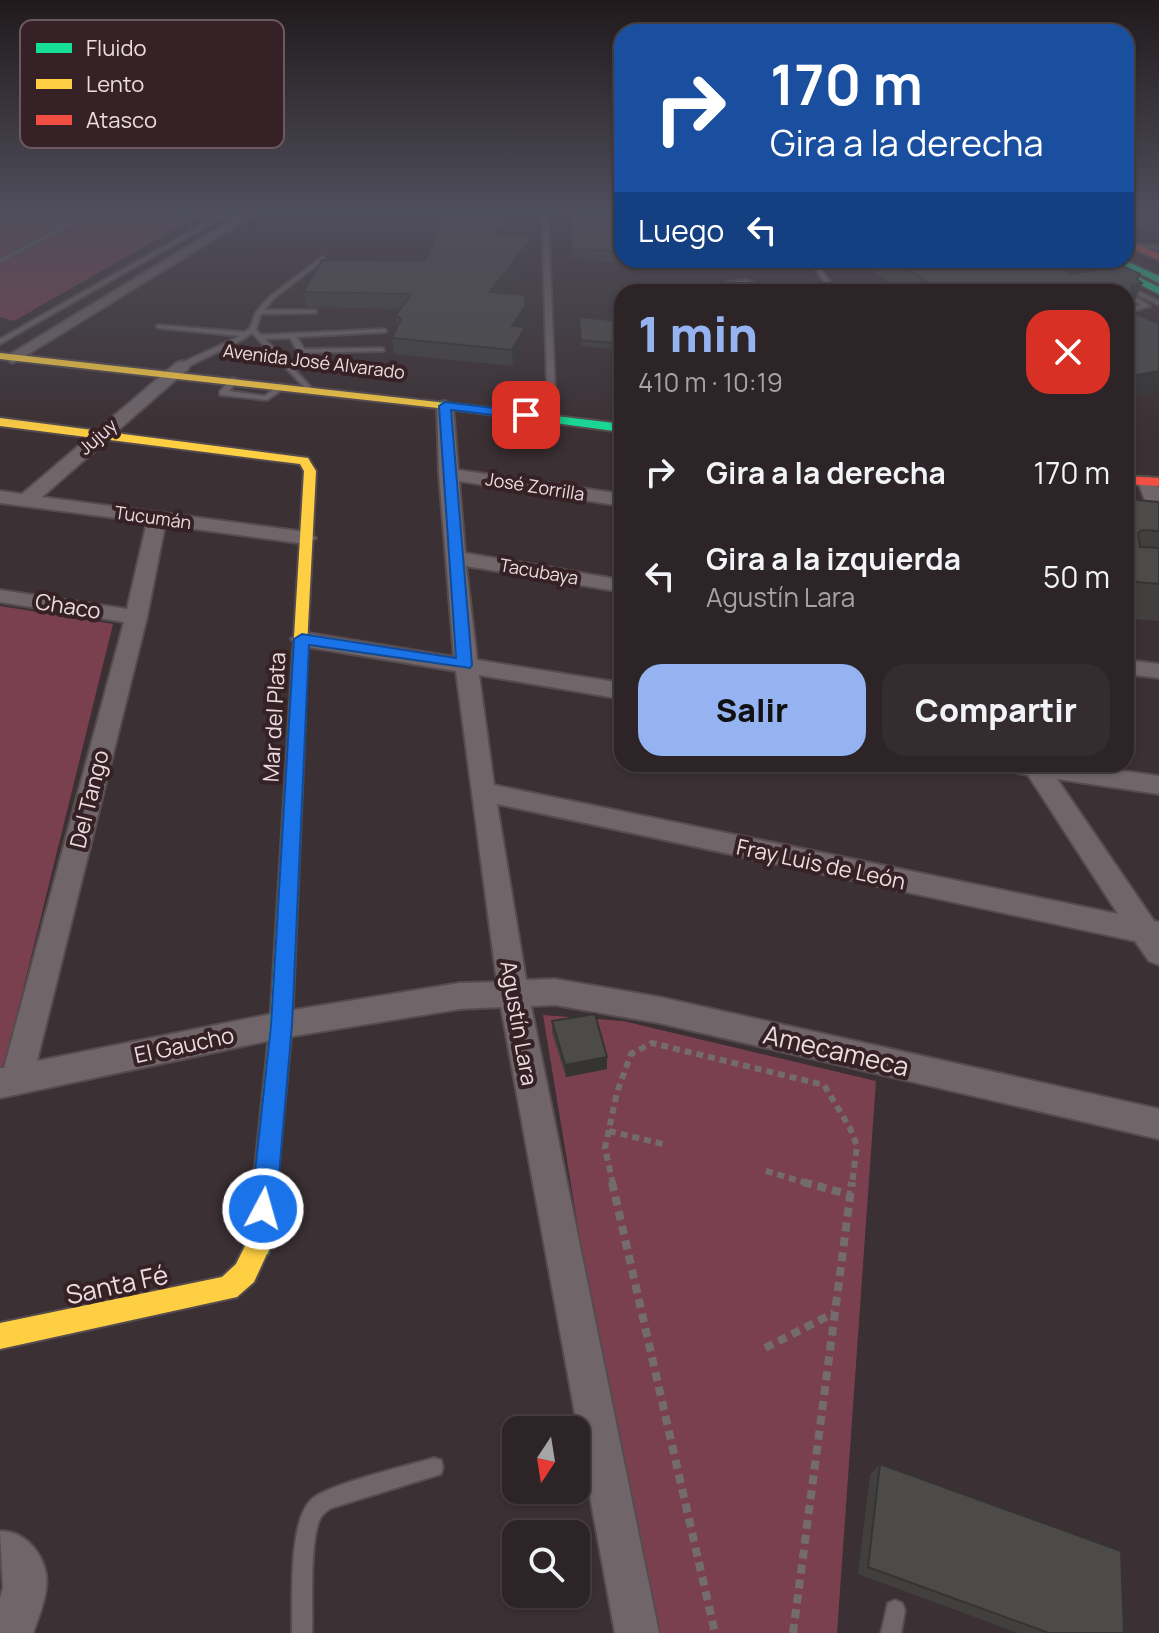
<!DOCTYPE html>
<html lang="es">
<head>
<meta charset="utf-8">
<style>
  body { margin:0; font-family:Manrope,sans-serif; background:#342c2e; color:#f1f3f6; height:100vh; display:flex; flex-direction:column; font-size:30px; white-space:nowrap }
  * { box-sizing:border-box; margin:0 }
  p { font-size:26px; color:#a6a4a7 }
  .icon { flex:none; width:44px; height:44px; fill:none; stroke:currentColor; stroke-width:2; stroke-linecap:round; stroke-linejoin:round }
  .map { position:relative; flex:1; overflow:hidden }
  .details { position:absolute; left:614px; top:284px; width:520px; height:488px; display:flex; flex-direction:column; background:#2c2426; border-radius:24px; box-shadow:0 2px 6px #0004,0 0 0 2px #484143 }
  .details>* { flex:none }
  .hud { position:absolute; left:614px; top:24px; width:520px; height:244px; border-radius:24px; box-shadow:0 2px 6px #0004,0 0 0 2px #484143; background:#1a4fa0; color:#fff; overflow:hidden }
  .needle { width:52px; rotate:192deg }
  .tools { position:absolute; left:502px; top:1416px; display:grid; gap:16px }
  .tools a { display:grid; place-items:center; width:88px; height:88px; border-radius:16px; background:#2c2426; box-shadow:0 2px 6px #0004,0 0 0 2px #484143; font-size:40px }
  .pin { position:absolute; display:grid; place-items:center; width:68px; height:68px; color:#fff; margin:-34px; border-radius:16px; box-shadow:0 4px 12px #0006 }
  .me { position:absolute; width:88px; margin:-44px; rotate:6deg; stroke-linejoin:round; filter:drop-shadow(0 0 6px #0008) }
  .turn { display:flex; align-items:center; gap:28px; height:168px; padding:0 24px; font-size:36px }
  .turn .icon { width:104px; height:104px; stroke-width:2.5 }
  .turn b { display:block; font-size:56px; line-height:68px }
  .then { display:flex; align-items:center; height:76px; padding:0 24px; background:#0003; gap:16px; font-size:30px }
  .round { display:grid; place-items:center; flex:none; width:84px; height:84px; border-radius:24px; background:#342c2e }
  .head { display:flex; align-items:center; justify-content:space-between; height:136px; padding:0 24px }
  h1 { font-size:48px; font-weight:800; line-height:60px; color:#95b2f1 }
  .primary-button { display:flex; gap:16px; margin-top:auto; padding:16px 24px }
  .primary-button a { flex:1; height:92px; border-radius:24px; background:#95b2f1; color:#111; font-size:32px; font-weight:800; line-height:92px; text-align:center }
  .primary-button a+a { background:#342c2e; color:#f1f3f6 }
  ul { padding:0; list-style:none }
  li { display:flex; align-items:center; gap:24px; height:104px; padding:0 24px }
  li div { flex:1 }
  li b { display:block; font-size:30px }
  li em { font-style:normal }
  .map>svg:first-child { display:block }
</style>
</head>
<body>
<div class="map">
<svg width="1159" height="1633" viewBox="0 0 1159 1633">
  <rect width="100%" height="100%" fill="#3b3033"/>
  <path fill="#7a4050" d="M0 211H207L14 321 0 317Z
    M0 606 113 624 3 1071H0Z
    M543 1015 623 1021 876 1081 837 1633H645Z"/>
  <g fill="none" stroke-linecap="round" stroke-linejoin="round">
    <g stroke="#564c4f" stroke-width="4">
      <path id="lane" d="M92 211H99L0 263V259Z
        M160 211 219 215 241 220 238 222 219 219 0 344V339L212 219Z
        M542 211H548L556 419 552 421 548 419Z
        M1159 211V214L1126 216V212Z
        M1135 245H1159V249L1133 248Z
        M323 256 325 259 273 299 265 310H314L316 311V313L261 314 256 330 261 335 384 329 386 330V332L297 337 304 349 382 348 384 349V351L303 353 297 350 290 338 265 339 311 387V391H308L252 333 242 340 185 368H179V364L240 336 159 328 157 327V325L245 332 250 328 256 312 269 297Z
        M817 265 819 266 837 292H803L828 288 814 267Z
        M746 280 757 284 765 292H759C750 283 741 283 729 285L730 292H724V283Z
        M1124 286H1128L1159 301V305L1124 288Z
        M1135 297 1150 306 1126 313V309L1141 305 1132 299Z
        M232 378 239 380 229 391 265 396 280 384 287 386 267 400 220 395V391Z
        M434 1458 441 1460 443 1467 441 1474 331 1508C327 1511 324 1513 321 1517 309 1537 313 1607 312 1633H292C293 1601 288 1522 311 1500 325 1485 410 1465 434 1458Z
        M895 1600 902 1603 905 1610 901 1633H881L888 1603Z"/>
    </g>
    <g stroke="#564c4f" stroke-width="4">
      <path id="street" d="M246 211H260L17 361 12 363 4 358Z
        M182 361 190 366 188 369 42 497 306 532 316 538 306 544 165 525 147 617 37 1061 281 1012 460 983 497 982 456 671 302 646 291 639 302 632 454 657 439 474 437 406 439 402 445 401 453 406 458 470 622 494V506L459 481 465 553 622 580V592L466 566 477 660 622 683V699L479 675 494 785 1118 914 1028 775 1004 770 1001 764H1074L1159 776V794L1057 779 1154 921 1159 922V965L1149 961 1135 941 497 804 526 980 555 979 659 997 1159 1109V1139L659 1023 555 1005 531 1006 659 1633H615L501 1007 460 1009 281 1038 0 1098V1068H4L124 622 0 602V590L127 609 147 522 0 503V491L22 494 176 363Z
        M1147 477 1153 478 1159 489V519L1150 513 1138 482Z
        M1126 660 1159 664V678L1126 674Z
        M0 1531C29 1531 50 1561 46 1589 44 1604 38 1619 33 1633H0V1598L3 1588Z"/>
    </g>
    <g stroke="#564c4f" stroke-width="4">
      <path id="fast" d="M1091 260H1103L1159 287V294Z
        M1112 260H1124L1159 276V283Z
        M438 402 622 424V432L434 407V403Z
        M297 714 305 720 292 1025 271 1245 268 1254 259 1257 250 1254 247 1245 270 1025 289 720Z"/>
    </g>
    <g stroke="#564c4f" stroke-width="4">
      <path id="slow" d="M0 353 438 402 444 405 438 408 0 359Z
        M0 418 308 458 316 471 303 724 297 726 289 720 304 471 300 464 0 426Z
        M259 1233 268 1236 271 1245 254 1282 237 1297 0 1349V1323L222 1277 236 1264 250 1236Z"/>
    </g>
    <g stroke="#564c4f" stroke-width="4">
      <path id="jam" d="M1126 240 1159 254V260L1126 246Z
        M1126 476 1159 478V486L1126 484Z"/>
    </g>
    <path stroke="#736b6d" stroke-width="6" stroke-dasharray="7 5" stroke-linecap="butt" d="M609 1131 667 1145
      M766 1171 810 1184
      M613 1184 605 1148 617 1092 631 1054 652 1043 824 1085 850 1128 857 1146 852 1184"/>
    <path stroke="#736b6d" stroke-width="8" stroke-dasharray="9 6" stroke-linecap="butt" d="M612 1182 715 1633
      M803 1182 851 1195
      M765 1348 834 1313
      M793 1633 852 1182"/>
    <use href="#lane" fill="#706669" fill-rule="evenodd"/>
    <use href="#street" fill="#706669" fill-rule="evenodd"/>
    <use href="#fast" fill="#16e098" fill-rule="evenodd"/>
    <use href="#slow" fill="#ffcf43" fill-rule="evenodd"/>
    <use href="#jam" fill="#f24e42" fill-rule="evenodd"/>
  </g>
  <path fill="#42403f" d="M447 211H524L506 234 534 251 502 293 525 322 522 327H525V343L513 366 394 354 392 338 397 327 396 315 400 309 306 307 303 292 425 261Z
    M622 211V260H674V267L571 259V248Z
    M1131 211H1159V231L1136 230 1128 219Z
    M855 260H1107L1104 268 1138 280 1134 304 1128 306 1126 310 1159 324V392L1126 398V292H905Z
    M579 317 622 321V350L581 346Z
    M1126 499 1159 502V621L1126 618Z
    M552 1021 607 1069 566 1077 552 1033Z
    M880 1464 1124 1633H1018L858 1574 870 1475Z"/>
  <path fill="#363433" d="M513 211H524L496 247 495 233Z
    M533 236 534 251 491 307 490 292Z
    M1051 260H1107L1100 279 1070 286 1077 265 1068 262 1065 272 1046 275Z
    M1140 274 1136 285 1142 283 1134 304 1128 306 1126 310V295Z
    M525 295V322L513 342 512 326Z
    M525 327V343L513 366 512 350Z
    M1159 371V392L1126 398V377Z
    M607 1057V1069L566 1077 565 1065Z"/>
  <path fill="#4d4b49" stroke="#363433" stroke-width="2" d="M447 211H513L495 233 533 236 490 292 525 295V307L512 326 525 327 512 350 392 338 401 319 396 315 411 294 303 292 322 260 425 261Z
    M576 211H622V252L571 248 572 215Z
    M891 260H1040L1072 274 1120 265 1140 274 1137 279 1142 283 1131 286 1132 294 1126 295V292H933L941 290Z
    M1074 260H1102L1077 265 1068 262Z
    M1126 309 1159 324V371L1126 377Z
    M579 317 622 321V344L581 340Z
    M1126 499 1159 502V531L1142 530 1138 533 1140 547 1159 548V584L1126 581V555L1135 556 1126 530Z
    M595 1014 607 1057 565 1065 552 1021Z
    M880 1464 1121 1551 1124 1633H1049L868 1567Z"/>
  <linearGradient id="sky" x2="0" y2="1"><stop stop-color="#201a1c"/><stop offset="0.48" stop-color="#4f4e5b"/><stop offset="1" stop-color="#4f4e5b" stop-opacity="0"/></linearGradient>
  <rect width="1159" height="439" fill="url(#sky)"/>
  <path fill="#1a73e8" stroke="#114b97" stroke-width="2" d="M445 402 526 412 531 415 526 419 451 410 472 665 470 668 309 645 292 1025 276 1209 272 1218 263 1222 255 1218 251 1209 271 1025 294 639 302 634 456 658 439 406Z"/>
  <g text-anchor="middle" stroke-width="8" stroke-linejoin="round" paint-order="stroke">
    <g font-size="18" fill="#eadcdf" stroke="#362126">
      <text transform="translate(314 362) rotate(7)" y="6">Avenida José Alvarado</text>
      <text transform="translate(98 437) rotate(-41)" y="6">Jujuy</text>
      <text transform="translate(535 487) rotate(9)" y="6">José Zorrilla</text>
      <text transform="translate(153 518) rotate(8)" y="6">Tucumán</text>
      <text transform="translate(539 572) rotate(10)" y="6">Tacubaya</text>
    </g>
    <g font-size="22" fill="#eadcdf" stroke="#362126">
      <text transform="translate(68 606) rotate(9)" y="8">Chaco</text>
      <text transform="translate(274 717) rotate(-87)" y="8">Mar del Plata</text>
      <text transform="translate(89 799) rotate(-76)" y="8">Del Tango</text>
      <text transform="translate(821 864) rotate(12)" y="8">Fray Luis de León</text>
      <text transform="translate(519 1023) rotate(80)" y="8">Agustín Lara</text>
      <text transform="translate(184 1045) rotate(-12)" y="8">El Gaucho</text>
    </g>
    <g font-size="26" fill="#eadcdf" stroke="#362126">
      <text transform="translate(836 1051) rotate(13)" y="9">Amecameca</text>
      <text transform="translate(117 1285) rotate(-12)" y="9">Santa Fé</text>
    </g>
  </g>
  <rect x="20" y="20" width="264" height="128" rx="12" fill="#362126" stroke="#6c595e" stroke-width="2"/>
  <rect x="36" y="43" width="36" height="10" fill="#16e098"/>
  <rect x="36" y="79" width="36" height="10" fill="#ffcf43"/>
  <rect x="36" y="115" width="36" height="10" fill="#f24e42"/>
  <g font-size="22" fill="#eadcdf">
    <text x="86" y="56">Fluido</text>
    <text x="86" y="92">Lento</text>
    <text x="86" y="128">Atasco</text>
  </g>
</svg>
<div class="tools">
<a><svg class="needle" viewBox="-14 -14 28 28"><path d="M0-13l5 13h-10z" fill="#e53935"/><path d="M0 13l5-13h-10z" fill="#a6a4a7"/></svg></a>
<a><svg class="icon" aria-label="search" viewBox="0 0 24 24"><circle cx="10" cy="10" r="6"/><path d="M15 15l6 6"/></svg></a>
</div>
<div class="pin" style="left:526px;top:415px;background:#d93025"><svg class="icon" aria-label="arrive" viewBox="0 0 24 24"><path d="M6 21V4h12l-3 4 3 4H6"/></svg></div>
<svg class="me" style="left:263px;top:1209px" viewBox="-20 -20 40 40"><circle r="17" fill="#1a73e8" stroke="#fff" stroke-width="3"/><path d="M0-11L8 9 0 5-8 9z" fill="#fff"/></svg>
<div class="hud">
<div class="turn"><svg class="icon" aria-label="right" viewBox="0 0 24 24"><path d="M7 20v-9h11M14 6l5 5-5 5"/></svg><div><b>170 m</b>Gira a la derecha</div></div>
<div class="then">Luego<svg class="icon" aria-label="left" viewBox="0 0 24 24"><path d="M17 20v-9H6M10 6l-5 5 5 5"/></svg></div>
</div>
<section class="details">
<div class="head"><div><h1>1 min</h1><p>410 m · 10:19</p></div><a class="round" style="background:#d93025;color:#fff"><svg class="icon" aria-label="close" viewBox="0 0 24 24"><path d="M6 6l12 12M18 6L6 18"/></svg></a></div>
<ul>
<li><svg class="icon" aria-label="right" viewBox="0 0 24 24"><path d="M7 20v-9h11M14 6l5 5-5 5"/></svg><div><b>Gira a la derecha</b></div><em>170 m</em></li>
<li><svg class="icon" aria-label="left" viewBox="0 0 24 24"><path d="M17 20v-9H6M10 6l-5 5 5 5"/></svg><div><b>Gira a la izquierda</b><p>Agustín Lara</p></div><em>50 m</em></li>
</ul>
<div class="primary-button"><a>Salir</a><a>Compartir</a></div>
</section>
</div>
</body>
</html>
